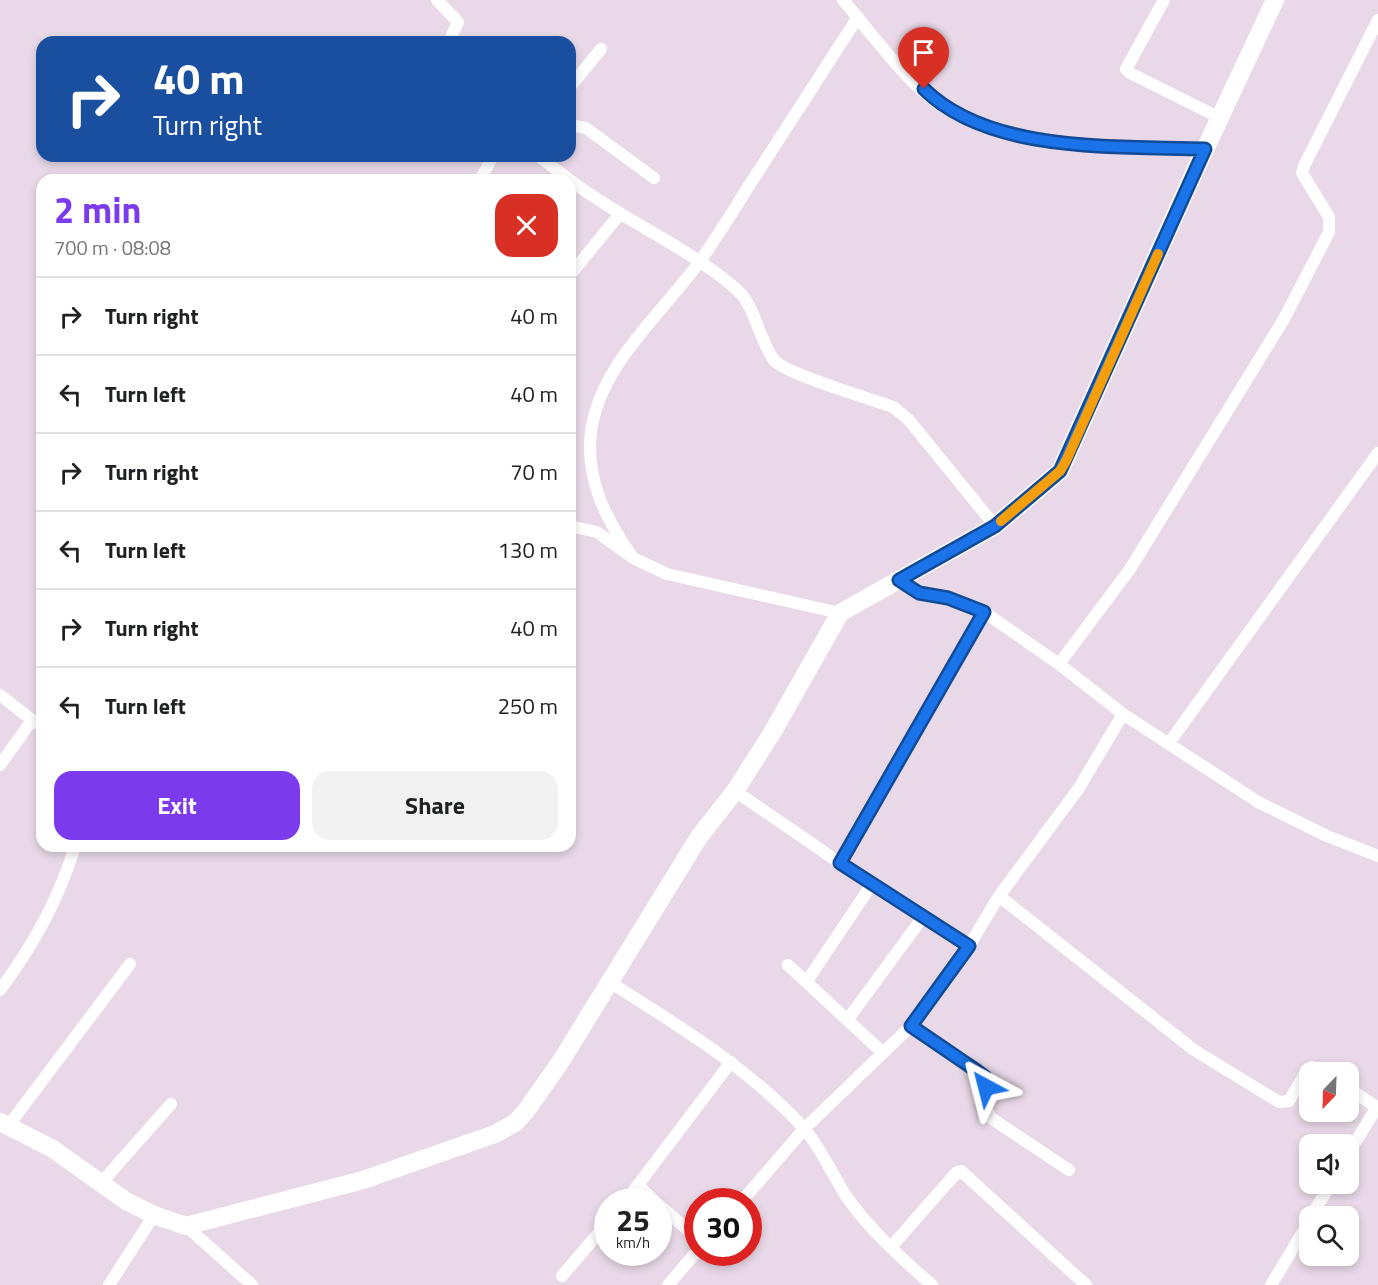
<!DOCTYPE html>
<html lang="en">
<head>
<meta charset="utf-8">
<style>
  body { margin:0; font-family:"Titillium Web",sans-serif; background:#f2f2f2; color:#202124; height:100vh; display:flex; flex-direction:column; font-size:22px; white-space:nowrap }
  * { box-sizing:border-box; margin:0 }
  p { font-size:20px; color:#757577 }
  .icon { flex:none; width:33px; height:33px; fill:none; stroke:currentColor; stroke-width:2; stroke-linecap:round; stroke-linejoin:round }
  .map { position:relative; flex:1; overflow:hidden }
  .panel { position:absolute; left:36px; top:174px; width:540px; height:678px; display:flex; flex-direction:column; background:#fff; border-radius:18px; box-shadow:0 3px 9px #0003 }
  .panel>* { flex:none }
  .top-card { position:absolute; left:36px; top:36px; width:540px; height:126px; border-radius:18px; box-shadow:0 3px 9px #0003; background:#1a4fa0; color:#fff; overflow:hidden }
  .needle { width:39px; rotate:203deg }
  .controls { position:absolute; left:1299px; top:1062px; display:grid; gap:12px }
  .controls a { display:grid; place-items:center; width:60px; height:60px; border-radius:12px; background:#fff; box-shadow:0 3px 9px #0003; font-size:30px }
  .speed { position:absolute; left:594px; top:1188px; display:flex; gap:12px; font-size:30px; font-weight:700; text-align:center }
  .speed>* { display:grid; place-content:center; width:78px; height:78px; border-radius:50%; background:#fff; box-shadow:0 3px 9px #0003; line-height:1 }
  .speed small { font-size:15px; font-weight:400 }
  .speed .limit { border:9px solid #d22; background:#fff; color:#111 }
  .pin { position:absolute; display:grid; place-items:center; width:51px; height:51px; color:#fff; margin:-62px -26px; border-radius:50% 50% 50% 0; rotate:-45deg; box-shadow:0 0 6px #0007 }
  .pin .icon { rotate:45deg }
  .me { position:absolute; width:66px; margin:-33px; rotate:322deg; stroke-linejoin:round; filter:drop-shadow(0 0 4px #0008) }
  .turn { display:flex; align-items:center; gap:21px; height:126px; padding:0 18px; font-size:27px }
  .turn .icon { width:78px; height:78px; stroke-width:2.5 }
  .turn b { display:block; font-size:42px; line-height:51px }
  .round { display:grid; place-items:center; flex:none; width:63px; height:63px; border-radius:18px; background:#f2f2f2 }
  .headline { display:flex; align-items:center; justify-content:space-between; height:102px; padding:0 18px }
  h1 { font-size:36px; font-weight:700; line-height:45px; color:#7c3aed }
  .cta { display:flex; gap:12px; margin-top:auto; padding:12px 18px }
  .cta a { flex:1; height:69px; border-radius:18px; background:#7c3aed; color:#fff; font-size:24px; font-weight:700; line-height:69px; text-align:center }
  .cta a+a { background:#f2f2f2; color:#202124 }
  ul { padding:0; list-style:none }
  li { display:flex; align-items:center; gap:18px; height:78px; padding:0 18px; border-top:2px solid #e0e0e0 }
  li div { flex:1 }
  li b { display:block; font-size:22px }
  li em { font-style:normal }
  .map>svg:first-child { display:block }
</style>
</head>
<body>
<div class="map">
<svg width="1378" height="1285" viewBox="0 0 1378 1285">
  <rect width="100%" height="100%" fill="#e9d9e8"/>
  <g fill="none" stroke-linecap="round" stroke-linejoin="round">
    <path stroke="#fff" stroke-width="12" d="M437 0 458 22 449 42
      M843 0C870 31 906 82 939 104 1011 152 1121 146 1205 149
      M1164 0 1126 69 1130 73 1220 118
      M570 87 601 49
      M570 125 586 128 654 178
      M538 156 570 180
      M480 180 493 156
      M570 180C622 220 685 245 735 288 756 305 758 339 774 360 785 374 871 399 893 407L908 419 995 526
      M570 275 619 215
      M570 526 597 532 633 558 667 574 840 613
      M633 558C607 521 585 480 591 432 600 364 662 314 700 261 718 236 735 208 752 181 787 126 823 72 858 17
      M899 580 919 593 948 598 984 612 1059 664 1123 714 1258 802 1327 836 1378 856
      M1059 664 1130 569 1284 319 1329 232V217L1302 173 1304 166 1378 20
      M0 695 32 720
      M1169 743 1378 453
      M0 765 32 720 42 726
      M735 791 840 863 969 946 911 1026 805 1128 741 1202
      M840 863 984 612
      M999 896 1194 1050 1279 1102 1289 1101 1307 1070 1312 1067 1324 1072
      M969 946 999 896 1079 788 1123 714
      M788 965 883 1053
      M608 981C677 1025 746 1066 802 1126 820 1146 832 1174 846 1196 869 1229 902 1259 932 1285
      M807 981 872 884
      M0 990C33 946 59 899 75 846
      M848 1019 923 917
      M911 1026 985 1078V1105L991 1118 1069 1170
      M1348 1088 1378 1108
      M9 1125 130 964
      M1348 1154 1377 1107
      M102 1182 171 1104
      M638 1185 656 1202
      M625 1202 731 1062
      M658 1204 698 1239
      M1311 1216 1331 1184
      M186 1226 252 1285
      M891 1247 957 1172 961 1171 1086 1285
      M562 1276 608 1222
      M109 1285 154 1215
      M668 1285 698 1250
      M1271 1285 1310 1220"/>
    <path stroke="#fff" stroke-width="18" d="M0 1122 53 1149 126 1201 154 1215 186 1226 363 1180 495 1134 515 1123 526 1111 561 1061 699 837 735 791 772 733 840 613 995 526 1060 471 1193 175 1275 0"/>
  </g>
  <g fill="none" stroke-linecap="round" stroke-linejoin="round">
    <g stroke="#114b97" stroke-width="15">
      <path id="route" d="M924 89C990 154 1118 146 1205 149L1060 471 995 526 899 580 919 593 948 598 984 612 840 863 969 946 911 1026 977 1071 985 1077 986 1087"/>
    </g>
    <use href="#route" stroke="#1a73e8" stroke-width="10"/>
    <path stroke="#f59e0b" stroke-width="10" d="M1001 521 1060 471 1066 461 1158 254"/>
  </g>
</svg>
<div class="controls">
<a><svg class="needle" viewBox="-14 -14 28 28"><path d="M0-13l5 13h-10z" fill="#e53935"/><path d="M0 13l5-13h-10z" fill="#757577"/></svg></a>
<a><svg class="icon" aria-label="sound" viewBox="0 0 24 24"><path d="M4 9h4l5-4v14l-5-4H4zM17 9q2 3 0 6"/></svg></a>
<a><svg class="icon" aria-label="search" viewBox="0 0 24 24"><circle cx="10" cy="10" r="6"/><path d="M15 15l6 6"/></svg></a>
</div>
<div class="speed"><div>25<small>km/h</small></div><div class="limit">30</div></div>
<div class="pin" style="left:924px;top:89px;background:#d93025"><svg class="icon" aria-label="arrive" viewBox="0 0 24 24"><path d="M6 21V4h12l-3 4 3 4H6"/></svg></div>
<svg class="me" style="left:986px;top:1087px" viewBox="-20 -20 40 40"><path d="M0-17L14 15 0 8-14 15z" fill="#1a73e8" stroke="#fff" stroke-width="4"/></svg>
<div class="top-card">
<div class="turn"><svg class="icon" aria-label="right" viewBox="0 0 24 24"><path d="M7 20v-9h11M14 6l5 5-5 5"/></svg><div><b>40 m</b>Turn right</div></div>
</div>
<section class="panel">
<div class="headline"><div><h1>2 min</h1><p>700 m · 08:08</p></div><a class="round" style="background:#d93025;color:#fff"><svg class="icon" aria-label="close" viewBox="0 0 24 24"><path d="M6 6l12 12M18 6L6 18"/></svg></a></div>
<ul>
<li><svg class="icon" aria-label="right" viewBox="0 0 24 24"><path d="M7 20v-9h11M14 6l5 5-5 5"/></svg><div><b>Turn right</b></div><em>40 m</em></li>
<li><svg class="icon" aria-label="left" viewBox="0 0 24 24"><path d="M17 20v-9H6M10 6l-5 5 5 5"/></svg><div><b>Turn left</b></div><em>40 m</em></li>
<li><svg class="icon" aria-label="right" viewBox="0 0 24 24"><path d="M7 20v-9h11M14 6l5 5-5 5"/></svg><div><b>Turn right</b></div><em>70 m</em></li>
<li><svg class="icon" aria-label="left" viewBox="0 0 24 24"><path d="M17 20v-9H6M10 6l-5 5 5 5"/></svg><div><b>Turn left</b></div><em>130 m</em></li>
<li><svg class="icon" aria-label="right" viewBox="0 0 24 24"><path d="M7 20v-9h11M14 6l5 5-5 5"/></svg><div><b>Turn right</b></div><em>40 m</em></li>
<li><svg class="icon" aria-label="left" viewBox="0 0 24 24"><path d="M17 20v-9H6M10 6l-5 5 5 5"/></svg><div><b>Turn left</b></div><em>250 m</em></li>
</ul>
<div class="cta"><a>Exit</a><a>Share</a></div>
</section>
</div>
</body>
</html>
